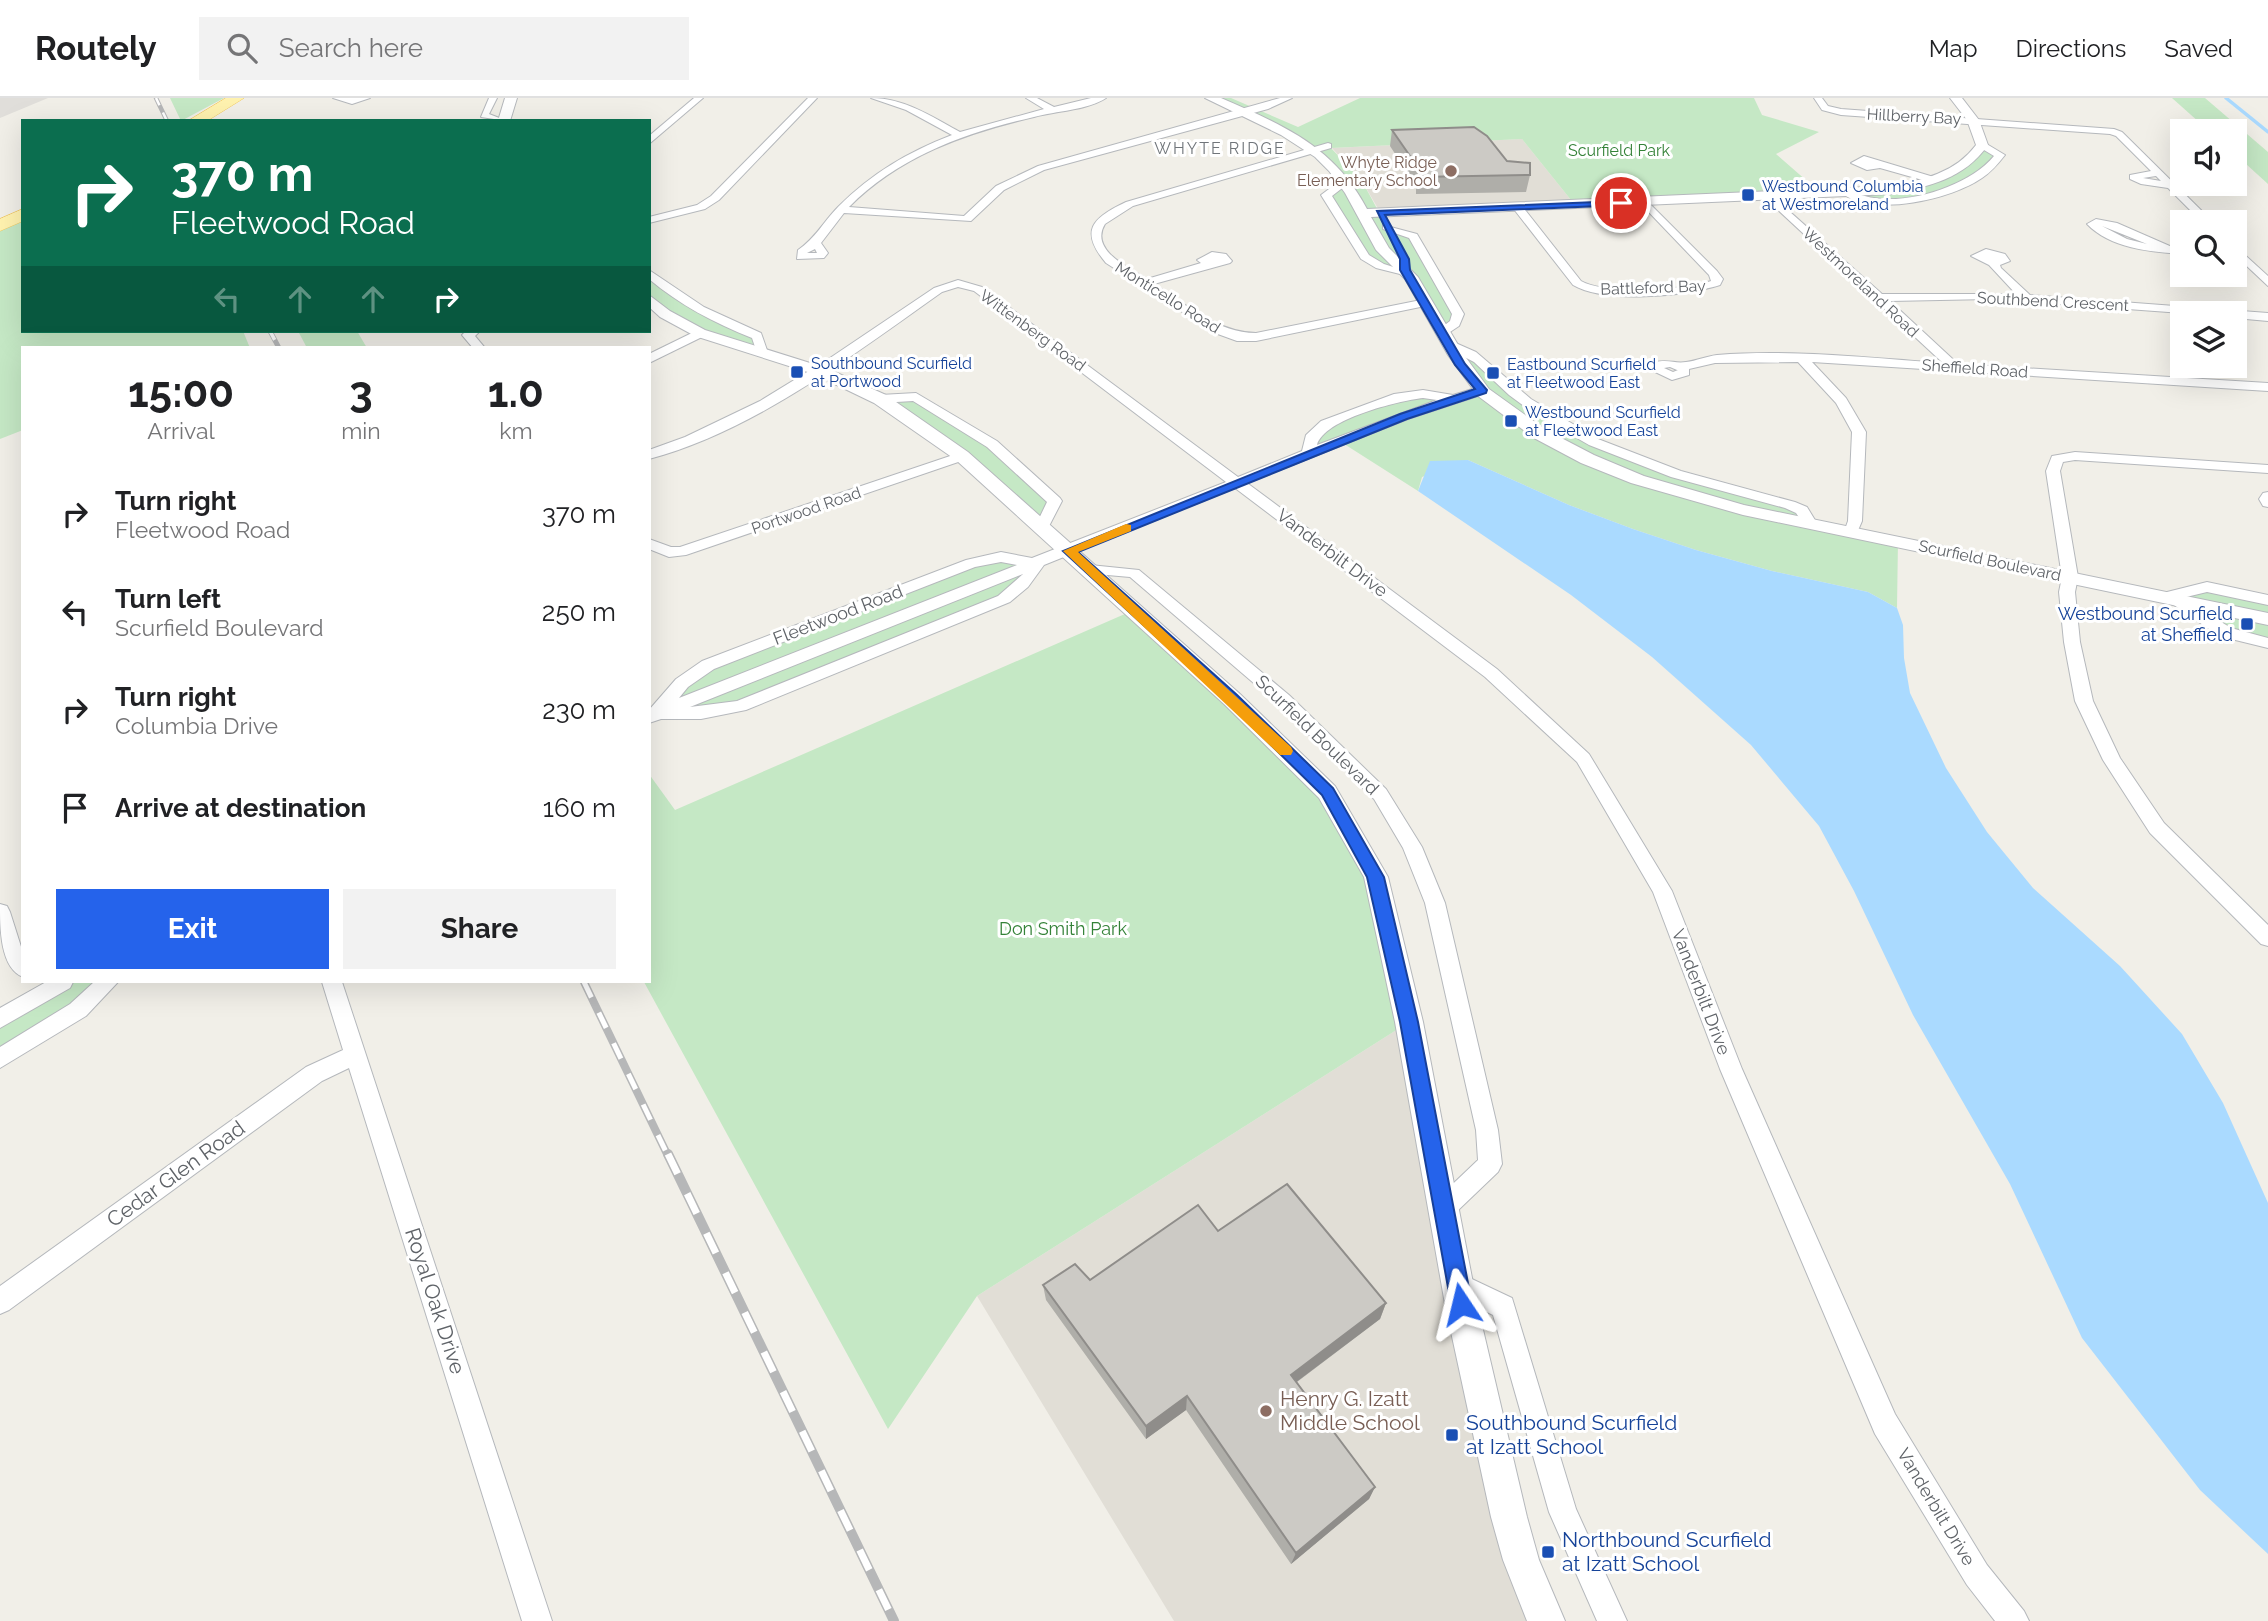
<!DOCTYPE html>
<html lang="en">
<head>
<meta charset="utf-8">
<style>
  body { margin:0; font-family:Raleway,sans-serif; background:#f2f2f2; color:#202124; height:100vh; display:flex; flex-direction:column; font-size:26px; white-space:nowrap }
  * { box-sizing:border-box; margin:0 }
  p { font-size:23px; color:#757577 }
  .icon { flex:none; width:38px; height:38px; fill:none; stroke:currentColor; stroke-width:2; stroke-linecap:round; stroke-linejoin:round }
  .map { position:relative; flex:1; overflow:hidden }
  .drawer { position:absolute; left:21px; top:248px; width:630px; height:637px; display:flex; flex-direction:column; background:#fff; border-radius:0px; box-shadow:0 7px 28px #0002 }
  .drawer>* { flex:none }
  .hud { position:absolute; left:21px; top:21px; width:630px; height:214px; border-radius:0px; box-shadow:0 7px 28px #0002; background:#0b6e4f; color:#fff; overflow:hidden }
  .buttons { position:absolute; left:2170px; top:21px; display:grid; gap:14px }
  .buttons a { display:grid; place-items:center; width:77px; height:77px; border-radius:0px; background:#fff; box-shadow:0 7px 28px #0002; font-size:35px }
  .pin { position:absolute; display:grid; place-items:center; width:60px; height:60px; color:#fff; margin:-30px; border:4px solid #fff; border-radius:50%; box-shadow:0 2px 7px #0007 }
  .me { position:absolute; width:77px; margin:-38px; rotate:350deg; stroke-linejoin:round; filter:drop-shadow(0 0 5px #0008) }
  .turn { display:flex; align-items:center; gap:24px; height:147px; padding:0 35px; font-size:32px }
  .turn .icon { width:91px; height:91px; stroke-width:2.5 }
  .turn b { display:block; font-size:49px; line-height:60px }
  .lanes { display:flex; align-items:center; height:66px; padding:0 35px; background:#0003; justify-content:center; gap:35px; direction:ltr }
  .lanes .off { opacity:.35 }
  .eta { display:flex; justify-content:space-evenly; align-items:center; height:119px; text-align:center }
  .eta b { font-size:42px; font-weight:700; line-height:49px }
  .cta { display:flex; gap:14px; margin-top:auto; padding:14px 35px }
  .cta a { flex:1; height:80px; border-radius:0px; background:#2563eb; color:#fff; font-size:28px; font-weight:700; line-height:80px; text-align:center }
  .cta a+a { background:#f2f2f2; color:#202124 }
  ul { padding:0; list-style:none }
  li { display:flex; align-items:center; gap:21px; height:98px; padding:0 35px }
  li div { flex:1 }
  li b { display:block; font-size:26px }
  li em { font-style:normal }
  header { display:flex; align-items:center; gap:42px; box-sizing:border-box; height:98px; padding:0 35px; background:#fff; border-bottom:2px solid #e0e0e0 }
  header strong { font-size:33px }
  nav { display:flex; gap:38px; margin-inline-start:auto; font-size:24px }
  .search { width:490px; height:63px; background:#f2f2f2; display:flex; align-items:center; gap:18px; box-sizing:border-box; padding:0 24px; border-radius:0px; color:#757577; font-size:26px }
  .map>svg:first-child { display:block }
</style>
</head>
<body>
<header>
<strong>Routely</strong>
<div class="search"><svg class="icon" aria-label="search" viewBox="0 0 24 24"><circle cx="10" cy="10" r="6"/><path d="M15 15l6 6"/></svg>Search here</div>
<nav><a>Map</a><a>Directions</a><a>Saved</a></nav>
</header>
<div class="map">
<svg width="2268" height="1523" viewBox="0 0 2268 1523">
  <rect width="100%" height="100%" fill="#f1efe8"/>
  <path fill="#e0deda" d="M0 0H48L0 20Z"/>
  <path fill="#e1ded6" d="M1522 41 1575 107 1380 114 1362 83 1332 50Z
    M1409 924 1546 1523H1174L977 1198Z"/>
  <path fill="#c5e8c5" d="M170 0H224L181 23Z
    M1211 0H1231L1298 29 1360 0H1754L1762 17 1819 34 1776 56 1823 97 1575 107 1522 41 1331 50 1362 83 1387 129 1413 138 1458 216 1443 233 1408 177 1365 159 1326 97 1344 84 1311 51Z
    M2172 0H2205L2268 54V86L2235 56V33H2209Z
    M1982 47 2000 57 1986 74 1939 94 1880 104 1848 96 1870 95 1949 76Z
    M23 119V233H243L250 250H23V332L0 341V128Z
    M649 175 677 200 757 238 762 255 700 235 649 201Z
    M298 233H357L367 250H307Z
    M1451 247 1472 254 1515 295 1604 349 1790 407 1811 427 1898 442 1897 510 1868 494 1772 473 1696 452 1633 431 1569 407 1468 362 1422 379 1418 393 1341 344 1308 356 1326 326 1423 296 1453 301 1481 293Z
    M916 299 992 346 1055 403 1042 429 880 301Z
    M1001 459 1037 466 1004 501 740 608 659 615 708 567Z
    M2207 489 2268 502V545L2225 534 2169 498Z
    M1134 512 1327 694 1376 779 1409 924 977 1198 888 1331 644 884H649V676L675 712Z
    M63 884H108L78 912 0 961V921Z"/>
  <path fill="#aadaff" d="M1468 362 1569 407 1633 431 1696 452 1772 473 1868 494 1897 510 1903 527 1904 560 1910 595 1946 670 1987 734 2033 790 2120 868 2182 936 2223 1005 2268 1105V1456L2200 1392 2082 1240 2010 1086 1913 917 1854 793 1819 728 1751 647 1652 559 1571 497 1418 393 1430 363Z"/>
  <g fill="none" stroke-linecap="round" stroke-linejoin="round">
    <path stroke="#aadaff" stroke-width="3.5" d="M2226 0 2268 34"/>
    <g stroke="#b5b8bc" stroke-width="2">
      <path id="minor" d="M333 0H370L352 6Z
        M489 0H497L489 16 507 23 481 19Z
        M694 0H703L649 46V38Z
        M808 0H817L719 102 705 111 649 125V119L697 107 711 98Z
        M871 0C904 0 931 18 960 34L1044 11 1026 0H1037L1054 9 1091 0H1106C1088 12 1056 13 1034 19 965 35 900 58 849 109L964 118 996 88 1038 68 1280 0H1292L1268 11 1044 72 1004 92 971 123 844 115 821 145 828 155 824 160 797 161 798 152C815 141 824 123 838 109 872 75 908 54 952 37L906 12ZM815 151 817 155H807Z
        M1814 0H1822L1828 8 1841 11 2114 31 2122 34 2213 124H2202L2168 90 2141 86 2130 81V77L2151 73 2116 38 2110 36 1841 17 1822 12ZM2156 78 2161 83 2143 80Z
        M1328 45 1331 46V50L1133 108 1105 126C1089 152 1129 170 1147 181L1201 165 1197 162 1212 154 1226 156 1232 163 1230 165 1154 186C1185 206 1218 235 1256 235L1426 201 1430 203V207L1256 243H1237L1215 235 1106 165C1079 133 1092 120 1126 104Z
        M1979 45H1985L2005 57C1998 66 1991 74 1982 80 1952 101 1875 119 1843 96L1848 93C1857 95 1865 99 1874 100 1912 106 1970 87 1994 58L1979 49Z
        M1864 58 1937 80 1938 82 1933 85 1880 70 1867 72 1851 65Z
        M1341 82 1350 84 1332 98 1369 157 1384 166 1412 175V179L1376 170 1361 161 1321 97Z
        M1770 96 1882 196H2016L1989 167 1971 158 1986 151 2005 156 2010 163 2000 167 2001 170 2030 197 2268 215V223L2235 220V215H2182L1990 201 1890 203 1958 266 2268 285V293L1812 264 1846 300 1866 334 1862 423 1856 437H1846L1844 434 1848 423 1852 334 1836 305 1798 264 1715 265 1689 271V277L1672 282 1651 272 1655 264C1670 261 1675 266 1686 264 1696 263 1707 258 1717 257 1792 251 1868 260 1943 265L1766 101 1765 99ZM1670 269 1677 272H1678L1673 274 1664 270Z
        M1645 101 1717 173 1723 181 1720 187C1686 198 1604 206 1573 187L1513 110 1522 108 1581 183C1606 197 1683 192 1711 183L1709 177 1641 106 1640 104Z
        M2096 121 2117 125 2172 149 2182 150V156C2150 154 2110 150 2087 126ZM2102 128 2147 146 2127 141Z
        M1383 127 1417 136 1464 216 1459 228 1447 236 1437 233 1450 223 1452 216 1409 140 1383 131Z
        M2235 148 2268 178V188L2235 157Z
        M649 172 704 209 761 235 768 255 766 258H758L752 240C714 225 680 207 649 181Z
        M958 182 982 189 1238 379 1302 353 1306 337 1321 323 1394 296 1423 292 1453 297 1482 288 1487 289V295L1408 321 1247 385 1497 571 1589 656 1672 793 1742 971 1895 1316 1987 1467 2024 1513 2029 1523H1995L1967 1487 1875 1336 1720 971 1653 794 1577 664 1485 579 1235 390 1044 467 1028 489 1010 504 746 612 701 621H661L649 625V612L676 581 702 563 966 462 1001 454 1032 460 1226 384 974 193 958 189 942 194C854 256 755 333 649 361V352L685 339 760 303 830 260 934 190ZM1423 300 1437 302 1317 347C1324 321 1398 303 1423 300ZM1001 464 1017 467 679 600 688 589 714 571 975 469ZM1023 476 998 498 737 603 690 609Z
        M700 231 706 235 704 238 649 265V256Z
        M466 233H480L475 238 485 250H473L462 237Z
        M1451 243 1476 254 1531 301 1598 341 1681 373 1795 404 1807 409 1818 427 1816 430H1806L1796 415 1785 410 1671 379 1589 347 1535 316 1509 297 1474 264 1447 250V244Z
        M916 295 997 343 1060 400 1062 403 1047 432H1037L1035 429 1047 404 987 349 913 303 880 305 874 301 880 297Z
        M962 354 969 358 967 361 686 457 669 459 649 451V441L671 449H680Z
        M2075 354 2268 367V375L2075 362 2063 364 2060 373 2078 479 2075 494 2080 544 2093 603 2120 660 2164 725 2268 827V848L2261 846 2150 735 2103 662 2075 603 2064 544 2059 494 2062 479 2046 373 2052 358Z
        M2268 394V409L2263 408 2259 401 2263 395Z
        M1090 467 1139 472 1289 597 1386 691 1422 749 1445 805 1498 1032 1502 1066 1498 1074 1452 1118 1444 1121 1436 1118 1432 1110 1436 1102 1478 1062 1476 1032 1425 805 1403 750 1374 701 1277 605 1130 479 1085 475 1082 472Z
        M2207 484 2268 497V507L2207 494 2182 500 2231 530 2268 540V550L2219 538 2161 498 2163 495Z
        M0 806 7 808 10 814 23 855V879C0 870 0 830 0 806Z
        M46 884H73L70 890 0 930V910Z
        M94 884H118L86 918 0 970V949L70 906Z
        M322 884H342L552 1523H522L349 970 322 983 9 1212 0 1216V1188L306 969 343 952Z
        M1457 1174 1512 1200 1576 1411 1627 1523H1597L1549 1414 1493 1217 1448 1195 1444 1186 1448 1177Z"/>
    </g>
    <g stroke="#b5b8bc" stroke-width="2">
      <path id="tertiary" d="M505 0H517L510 23H498Z
        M1205 0H1221C1283 27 1334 48 1367 111L1891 88C1923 82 1955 75 1976 47L1967 22 1950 0H1962L1979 22 1988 47C1964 81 1930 88 1891 96L1371 119 1389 150 1418 179 1464 257 1489 291 1546 332 1594 357 1644 378 1744 407 2268 515V527L1743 417 1631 385 1581 365 1534 340 1478 298 1448 257 1405 181 1376 152 1345 95 1329 73 1315 59 1281 37Z
        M649 197 670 213 705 232 826 270 886 297 968 354 1240 596 1335 688 1388 779 1423 924 1477 1206 1527 1419 1539 1462 1565 1523H1527L1503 1462 1491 1419 1445 1206 1395 924 1364 779 1319 700 1224 606 956 362 874 305 814 276 695 238 660 219 649 209Z"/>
    </g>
    <g stroke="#f2c960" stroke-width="1">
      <path id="primary" d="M226 0H244L207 23H188Z
        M23 111V123L0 133V121Z"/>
    </g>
    <use href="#minor" fill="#fff" fill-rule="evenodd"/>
    <use href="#tertiary" fill="#fff" fill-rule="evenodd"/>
    <use href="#primary" fill="#fff2af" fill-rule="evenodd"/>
    <g stroke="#b6b7b8" stroke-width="4.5">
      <path id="rail-far3" d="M156 0 167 23"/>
    </g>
    <g stroke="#b6b7b8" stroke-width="5">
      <path id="rail-far2" d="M270 233 279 250"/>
    </g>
    <g stroke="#b6b7b8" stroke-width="8">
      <path id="rail-far1" d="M584 884 668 1058"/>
    </g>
    <g stroke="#b6b7b8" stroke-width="10">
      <path id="rail" d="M668 1056 894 1523"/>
    </g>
    <use href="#rail-far3" stroke="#fff" stroke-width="2.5" stroke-dasharray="8" stroke-linecap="butt"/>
    <use href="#rail-far2" stroke="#fff" stroke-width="3.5" stroke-dasharray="10" stroke-linecap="butt"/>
    <use href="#rail-far1" stroke="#fff" stroke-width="5" stroke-dasharray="17" stroke-linecap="butt"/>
    <use href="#rail" stroke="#fff" stroke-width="7" stroke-dasharray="22" stroke-linecap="butt"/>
  </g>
  <path fill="#afaea9" d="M1392 32 1530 77 1526 94 1416 96V88L1390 48Z
    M1218 1133 1386 1205 1380 1221 1297 1284 1375 1389 1369 1401 1291 1466 1186 1312 1146 1341 1046 1202 1043 1187 1090 1182Z"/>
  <path fill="#8f8d8a" d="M1386 1205 1380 1221 1287 1291 1291 1277Z
    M1187 1298 1186 1312 1146 1341V1328Z
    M1375 1389 1369 1401 1291 1466 1296 1455Z"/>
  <path fill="#cccac5" stroke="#8f8d8a" stroke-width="2" d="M1474 29 1487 38 1507 63 1530 65V77L1419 79V71L1392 32Z
    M1287 1086 1386 1205 1291 1277 1375 1389 1296 1455 1187 1298 1146 1328 1043 1187 1075 1166 1090 1182 1198 1107 1218 1133Z"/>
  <path fill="#2563eb" stroke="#184099" stroke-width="2" d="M1621 103 1624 107 1385 117 1409 161 1410 172 1465 266 1487 292 1486 295 1407 321 1078 454 1237 597 1333 690 1384 779 1418 924 1472 1206 1468 1214 1461 1217 1454 1214 1451 1206 1400 924 1367 779 1322 697 1227 604 1063 453 1400 316 1475 291 1455 267 1400 172V161L1377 113Z"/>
  <path fill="#f59e0b" d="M1126 426 1131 427V433L1078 454 1291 649 1293 653 1291 657H1280L1063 453Z"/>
  <g fill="#8d6e63" stroke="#fff" stroke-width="2.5">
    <circle cx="1451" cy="73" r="7"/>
    <circle cx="1266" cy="1313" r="7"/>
  </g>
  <g fill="#1a4fb4" stroke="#fff" stroke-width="2.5">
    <rect x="1741" y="90" width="14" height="14" rx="3.5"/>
    <rect x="790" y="267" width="14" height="14" rx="3.5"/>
    <rect x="1486" y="268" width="14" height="14" rx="3.5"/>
    <rect x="1504" y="316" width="14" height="14" rx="3.5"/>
    <rect x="2240" y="519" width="14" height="14" rx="3.5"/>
    <rect x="1445" y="1330" width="14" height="14" rx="3.5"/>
    <rect x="1541" y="1447" width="14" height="14" rx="3.5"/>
  </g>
  <g text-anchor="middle" stroke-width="6" stroke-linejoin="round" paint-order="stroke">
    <g font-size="16" fill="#5f6368" stroke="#fff">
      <text transform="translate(1914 18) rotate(3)" y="6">Hillberry Bay</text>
      <text transform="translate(1861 184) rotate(43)" y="6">Westmoreland Road</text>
      <text transform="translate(1653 189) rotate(-2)" y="6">Battleford Bay</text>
      <text transform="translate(1168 199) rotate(32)" y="6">Monticello Road</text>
      <text transform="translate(2053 203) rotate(3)" y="6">Southbend Crescent</text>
      <text transform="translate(1033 232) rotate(36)" y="6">Wittenberg Road</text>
      <text transform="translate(1975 270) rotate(4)" y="6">Sheffield Road</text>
      <text transform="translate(806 412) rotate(-19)" y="6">Portwood Road</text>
      <text transform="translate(1990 462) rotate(12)" y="6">Scurfield Boulevard</text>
    </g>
    <g font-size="16" letter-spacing="2" fill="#70757a" stroke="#fff">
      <text x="1220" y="56">WHYTE RIDGE</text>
    </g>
    <g font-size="16" fill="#348238" stroke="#fff">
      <text x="1619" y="58">Scurfield Park</text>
    </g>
    <g font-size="16" fill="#785e54" stroke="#fff" text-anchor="end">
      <text x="1437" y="70">Whyte Ridge<tspan x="1437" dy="18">Elementary School</tspan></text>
    </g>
    <g font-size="16" fill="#164399" stroke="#fff" text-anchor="start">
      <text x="1762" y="94">Westbound Columbia<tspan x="1762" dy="18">at Westmoreland</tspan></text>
      <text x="811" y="271">Southbound Scurfield<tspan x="811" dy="18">at Portwood</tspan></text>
      <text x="1507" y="272">Eastbound Scurfield<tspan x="1507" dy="18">at Fleetwood East</tspan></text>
      <text x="1525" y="320">Westbound Scurfield<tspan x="1525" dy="18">at Fleetwood East</tspan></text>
    </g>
    <g font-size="18" fill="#5f6368" stroke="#fff">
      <text transform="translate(1332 455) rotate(37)" y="6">Vanderbilt Drive</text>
      <text transform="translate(838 517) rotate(-21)" y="6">Fleetwood Road</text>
      <text transform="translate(1317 637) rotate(44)" y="6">Scurfield Boulevard</text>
      <text transform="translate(1701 894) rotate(69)" y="6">Vanderbilt Drive</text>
      <text transform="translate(1936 1409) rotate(59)" y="6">Vanderbilt Drive</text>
    </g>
    <g font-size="18" fill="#164399" stroke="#fff" text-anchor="end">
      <text x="2233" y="522">Westbound Scurfield<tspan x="2233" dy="21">at Sheffield</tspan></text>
    </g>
    <g font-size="18" fill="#348238" stroke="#fff">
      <text x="1063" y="837">Don Smith Park</text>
    </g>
    <g font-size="21" fill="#5f6368" stroke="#fff">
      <text transform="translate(176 1076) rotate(-36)" y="7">Cedar Glen Road</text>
      <text transform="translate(435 1203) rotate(72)" y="7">Royal Oak Drive</text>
    </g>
    <g font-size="21" fill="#785e54" stroke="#fff" text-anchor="start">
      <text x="1280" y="1308">Henry G. Izatt<tspan x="1280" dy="24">Middle School</tspan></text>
    </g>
    <g font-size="21" fill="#164399" stroke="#fff" text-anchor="start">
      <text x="1466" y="1332">Southbound Scurfield<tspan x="1466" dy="24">at Izatt School</tspan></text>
      <text x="1562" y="1449">Northbound Scurfield<tspan x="1562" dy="24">at Izatt School</tspan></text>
    </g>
  </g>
</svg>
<div class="buttons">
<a><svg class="icon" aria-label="sound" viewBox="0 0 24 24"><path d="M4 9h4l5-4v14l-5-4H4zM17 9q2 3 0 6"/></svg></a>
<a><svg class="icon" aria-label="search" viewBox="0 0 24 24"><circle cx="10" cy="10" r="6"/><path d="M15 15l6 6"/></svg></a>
<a><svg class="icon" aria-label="layers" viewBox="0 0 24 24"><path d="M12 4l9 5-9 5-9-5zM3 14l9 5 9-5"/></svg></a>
</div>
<div class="pin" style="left:1621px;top:105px;background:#d93025"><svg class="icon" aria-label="arrive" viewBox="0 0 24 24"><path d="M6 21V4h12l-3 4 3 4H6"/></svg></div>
<svg class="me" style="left:1461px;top:1206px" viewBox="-20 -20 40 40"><path d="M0-17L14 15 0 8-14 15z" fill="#2563eb" stroke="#fff" stroke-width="4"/></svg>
<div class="hud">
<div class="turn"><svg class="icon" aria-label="right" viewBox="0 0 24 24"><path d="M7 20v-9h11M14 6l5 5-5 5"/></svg><div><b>370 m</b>Fleetwood Road</div></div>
<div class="lanes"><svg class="icon off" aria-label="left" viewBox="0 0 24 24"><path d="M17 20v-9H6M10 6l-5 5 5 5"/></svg><svg class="icon off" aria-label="ahead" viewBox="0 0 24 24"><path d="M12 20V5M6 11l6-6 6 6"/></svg><svg class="icon off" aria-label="ahead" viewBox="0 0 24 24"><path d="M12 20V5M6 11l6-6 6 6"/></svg><svg class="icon" aria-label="right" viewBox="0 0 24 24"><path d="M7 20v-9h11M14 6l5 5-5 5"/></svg></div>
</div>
<section class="drawer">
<div class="eta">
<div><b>15:00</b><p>Arrival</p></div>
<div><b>3</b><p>min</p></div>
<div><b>1.0</b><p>km</p></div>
</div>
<ul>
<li><svg class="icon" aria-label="right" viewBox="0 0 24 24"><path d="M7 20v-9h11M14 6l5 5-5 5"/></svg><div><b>Turn right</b><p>Fleetwood Road</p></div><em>370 m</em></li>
<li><svg class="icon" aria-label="left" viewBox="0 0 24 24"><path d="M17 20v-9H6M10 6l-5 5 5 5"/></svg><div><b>Turn left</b><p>Scurfield Boulevard</p></div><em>250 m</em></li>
<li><svg class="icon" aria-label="right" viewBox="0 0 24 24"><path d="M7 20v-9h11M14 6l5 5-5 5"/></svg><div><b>Turn right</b><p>Columbia Drive</p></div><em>230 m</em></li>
<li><svg class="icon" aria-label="arrive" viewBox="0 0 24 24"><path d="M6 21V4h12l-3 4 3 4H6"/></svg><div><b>Arrive at destination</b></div><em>160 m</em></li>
</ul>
<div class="cta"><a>Exit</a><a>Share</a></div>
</section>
</div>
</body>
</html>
